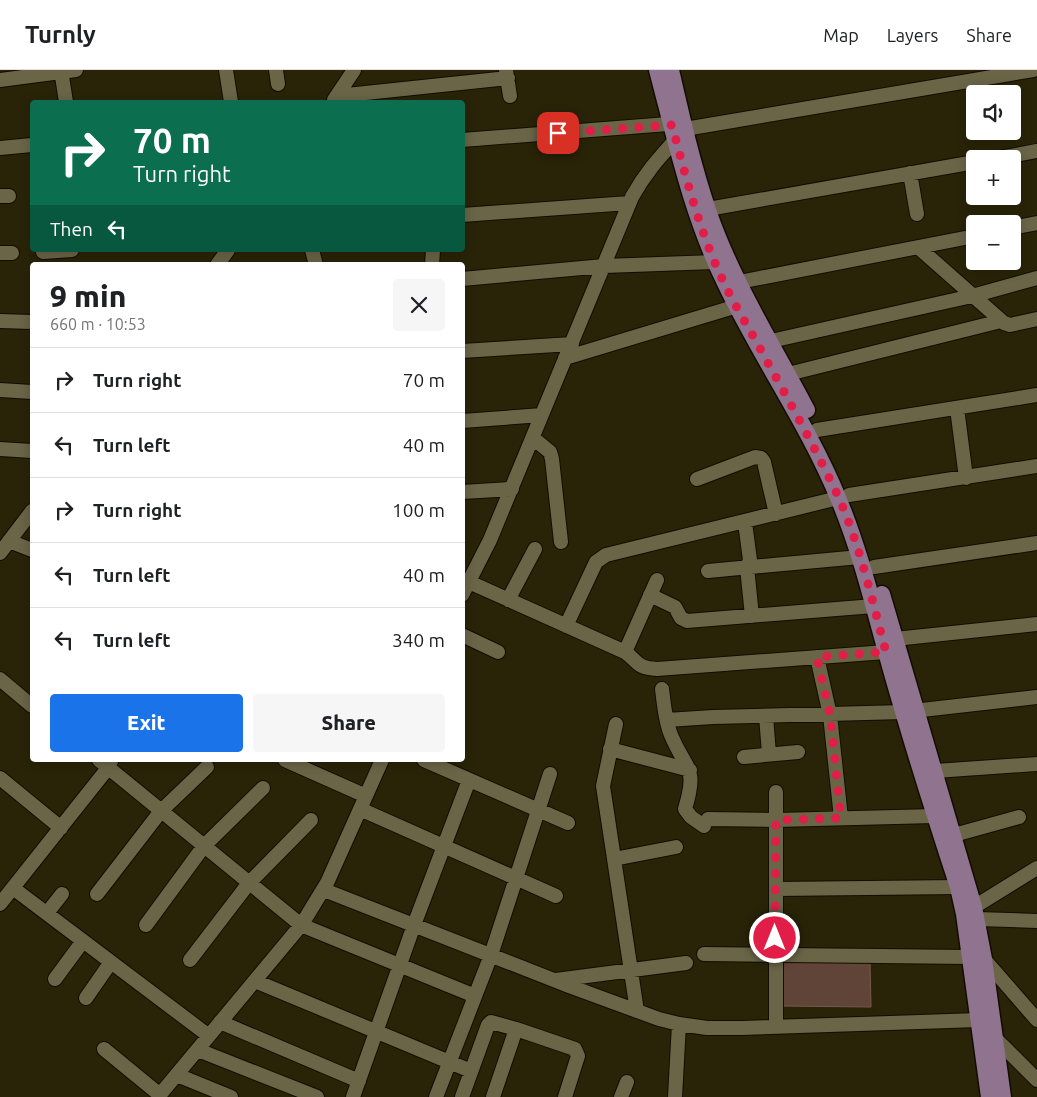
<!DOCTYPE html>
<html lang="en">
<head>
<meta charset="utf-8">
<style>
  body { margin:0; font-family:Ubuntu,sans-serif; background:#f6f6f6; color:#202124; height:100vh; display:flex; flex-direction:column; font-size:19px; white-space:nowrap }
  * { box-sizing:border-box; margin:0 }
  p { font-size:16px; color:#757577 }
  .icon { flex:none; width:28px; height:28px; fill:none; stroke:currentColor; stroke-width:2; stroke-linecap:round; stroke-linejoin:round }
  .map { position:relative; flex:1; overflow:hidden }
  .drawer { position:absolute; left:30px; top:192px; width:435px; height:500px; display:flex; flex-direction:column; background:#fff; border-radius:5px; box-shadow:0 2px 12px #0003 }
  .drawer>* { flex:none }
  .hud { position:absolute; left:30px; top:30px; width:435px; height:152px; border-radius:5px; box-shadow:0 2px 12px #0003; background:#0b6e4f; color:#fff; overflow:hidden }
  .fabs { position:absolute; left:966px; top:15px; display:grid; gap:10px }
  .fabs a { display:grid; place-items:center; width:55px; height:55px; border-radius:5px; background:#fff; box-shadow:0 2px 12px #0003; font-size:25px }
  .pin { position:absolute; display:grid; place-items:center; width:42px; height:42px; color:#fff; margin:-21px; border-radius:10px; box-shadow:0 2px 8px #0006 }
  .me { position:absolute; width:55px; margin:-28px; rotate:0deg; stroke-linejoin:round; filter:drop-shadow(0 0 4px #0008) }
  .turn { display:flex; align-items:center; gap:18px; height:105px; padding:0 20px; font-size:22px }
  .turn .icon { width:65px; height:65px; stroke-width:2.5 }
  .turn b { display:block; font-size:35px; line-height:42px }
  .then { display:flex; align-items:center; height:48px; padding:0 20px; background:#0003; gap:10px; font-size:19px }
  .round { display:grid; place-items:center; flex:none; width:52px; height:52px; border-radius:5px; background:#f6f6f6 }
  .head { display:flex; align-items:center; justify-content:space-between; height:85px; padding:0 20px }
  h1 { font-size:30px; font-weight:800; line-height:38px }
  .action { display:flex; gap:10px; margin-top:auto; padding:10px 20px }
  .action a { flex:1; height:58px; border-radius:5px; background:#1a73e8; color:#fff; font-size:20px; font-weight:800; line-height:58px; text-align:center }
  .action a+a { background:#f6f6f6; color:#202124 }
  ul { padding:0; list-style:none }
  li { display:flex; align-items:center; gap:15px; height:65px; padding:0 20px; border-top:1px solid #e0e0e0 }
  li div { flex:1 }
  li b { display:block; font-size:19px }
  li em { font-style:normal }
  header { display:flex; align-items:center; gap:30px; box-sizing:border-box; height:70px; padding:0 25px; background:#fff; border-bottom:1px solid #e0e0e0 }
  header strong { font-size:24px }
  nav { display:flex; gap:28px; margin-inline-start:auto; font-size:18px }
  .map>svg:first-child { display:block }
</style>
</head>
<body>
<header>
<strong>Turnly</strong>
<nav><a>Map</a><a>Layers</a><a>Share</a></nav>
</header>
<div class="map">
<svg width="1037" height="1027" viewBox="0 0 1037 1027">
  <rect width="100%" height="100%" fill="#292408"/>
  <path fill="#614438" stroke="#77594d" d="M781 892H870L871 937 781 936Z"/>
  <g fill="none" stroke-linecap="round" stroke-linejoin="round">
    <g stroke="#120d00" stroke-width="16">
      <path id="minor" d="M61 0 66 32
        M226 0 231 32
        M276 0 278 14
        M506 0 510 26
        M0 10 76 0
        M337 26 508 8
        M334 30 354 0
        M462 70 681 53
        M0 78 32 75
        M994 89 1037 81
        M910 103 917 144
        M0 126H9
        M708 139 975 92
        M462 145 629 133
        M1012 158 1037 153
        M919 178 1004 253 1010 255 1037 249
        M312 180 316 195
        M43 182 72 180
        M0 183H12
        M217 195 228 180
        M432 195 433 180
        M462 209 604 196 715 192
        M739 212 975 166
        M0 251 32 252
        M771 271 972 226 1037 208
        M462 281 572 274
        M565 288 737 236
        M788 304 1001 251
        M0 320 32 322
        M957 338 966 408
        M462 351 542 345
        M817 360 1037 325
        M533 368 550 382 552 389 561 472
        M0 379 32 381
        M697 409 755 387 761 388 764 392 776 444
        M462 422 512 419
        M849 425 1037 396
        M746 460 750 490 747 497 752 546
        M9 471 32 480
        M0 483 32 441
        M874 497 1037 473
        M708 501 860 487
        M469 512 625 582C639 592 636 598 657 599L886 582 896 579
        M462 525 490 470 632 127C648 98 664 83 685 59L1033 0
        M650 525 675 537 681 548 687 551 874 536
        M508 530 535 479
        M566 556 596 492 606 485 838 428
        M462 565 498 582
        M895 569 1037 554
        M625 582 657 510
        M817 587 830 645 841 748
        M0 609 32 636
        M662 619C664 634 665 651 671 665 686 701 698 696 685 739L691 747 704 756
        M766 646 769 684
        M667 650 713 647 904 642 1037 627
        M616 654 603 716 637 941
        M610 679 690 700
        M744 687 798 682
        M99 690 301 855 475 926
        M285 690 366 726
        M424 690 568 753
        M935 701 1037 694
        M0 708 61 758
        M360 739 556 826
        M708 749 776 750 935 746
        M954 765 1019 747
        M614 789 676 777
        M13 818 209 966
        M776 819 958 817
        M324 820 569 916 659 949 679 954 707 958H742L979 950
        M97 824 161 741 207 697
        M0 834 108 698 111 691
        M964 840 974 837 1037 798
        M47 843 62 824
        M977 849 1037 851
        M146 855 204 776 263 718
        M704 884 970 887
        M984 889 1037 950
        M190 890 249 813 311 750
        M55 909 83 871
        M556 910 686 893
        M255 911 471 1001
        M86 928 111 892
        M220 952 359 1011
        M776 957V722
        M995 968 1037 1010
        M104 979 160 1025
        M198 980 317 1027
        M177 1005 231 1027
        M158 1027 302 854 327 813 382 690
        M353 1027 414 855 469 710
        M436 1027 491 885 550 704
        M462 1027 488 955 491 952 516 959 575 979 578 986 565 1027
        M493 1027 516 959
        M621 1027 627 1012
        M675 1027 679 954"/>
    </g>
    <g stroke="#120d00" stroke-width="19">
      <path id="major" d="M657 0C676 72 692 146 725 213 760 287 808 354 839 430 863 488 876 548 893 607 913 677 935 747 958 817L964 844 989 1027
        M671 0C682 48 693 96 709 143 733 212 773 275 807 340
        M882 524 974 837 984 889 1003 1027"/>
    </g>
    <use href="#minor" stroke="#6a6547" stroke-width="14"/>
    <use href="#major" stroke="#90738e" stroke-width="16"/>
  </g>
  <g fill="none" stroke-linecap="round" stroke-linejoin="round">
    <path stroke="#e11d48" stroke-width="9" stroke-dasharray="0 16.2" d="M558 63 672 55C686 108 700 163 724 213 736 238 751 261 764 286 790 332 815 378 838 426 860 475 872 530 886 582L817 587 830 645 841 748 776 750 775 868"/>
  </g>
</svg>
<div class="fabs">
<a><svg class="icon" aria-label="sound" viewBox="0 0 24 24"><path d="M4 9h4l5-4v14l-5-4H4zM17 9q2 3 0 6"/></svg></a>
<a>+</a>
<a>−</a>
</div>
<div class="pin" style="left:558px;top:63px;background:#d93025"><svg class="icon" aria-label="arrive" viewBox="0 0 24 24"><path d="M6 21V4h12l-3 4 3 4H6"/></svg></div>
<svg class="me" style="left:775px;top:868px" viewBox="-20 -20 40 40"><circle r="17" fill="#e11d48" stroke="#fff" stroke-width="3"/><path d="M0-11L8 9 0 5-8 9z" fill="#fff"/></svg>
<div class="hud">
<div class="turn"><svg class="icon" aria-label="right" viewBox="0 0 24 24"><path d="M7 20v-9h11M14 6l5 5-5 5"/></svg><div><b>70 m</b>Turn right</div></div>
<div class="then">Then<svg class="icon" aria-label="left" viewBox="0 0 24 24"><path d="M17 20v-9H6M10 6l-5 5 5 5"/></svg></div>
</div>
<section class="drawer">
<div class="head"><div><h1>9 min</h1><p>660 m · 10:53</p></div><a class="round"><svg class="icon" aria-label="close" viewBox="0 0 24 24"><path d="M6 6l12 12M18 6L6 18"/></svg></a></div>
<ul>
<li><svg class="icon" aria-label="right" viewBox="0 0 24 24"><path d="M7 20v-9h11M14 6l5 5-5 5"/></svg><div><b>Turn right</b></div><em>70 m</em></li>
<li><svg class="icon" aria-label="left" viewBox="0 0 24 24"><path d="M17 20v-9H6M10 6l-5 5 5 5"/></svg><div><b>Turn left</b></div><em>40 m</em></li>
<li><svg class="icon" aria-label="right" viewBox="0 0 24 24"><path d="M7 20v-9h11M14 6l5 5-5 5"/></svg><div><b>Turn right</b></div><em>100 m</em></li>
<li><svg class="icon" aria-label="left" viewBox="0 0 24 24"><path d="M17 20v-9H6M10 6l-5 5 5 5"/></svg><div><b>Turn left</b></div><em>40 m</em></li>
<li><svg class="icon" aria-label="left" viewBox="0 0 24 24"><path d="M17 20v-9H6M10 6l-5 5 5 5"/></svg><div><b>Turn left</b></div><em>340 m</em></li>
</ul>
<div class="action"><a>Exit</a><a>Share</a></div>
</section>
</div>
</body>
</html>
